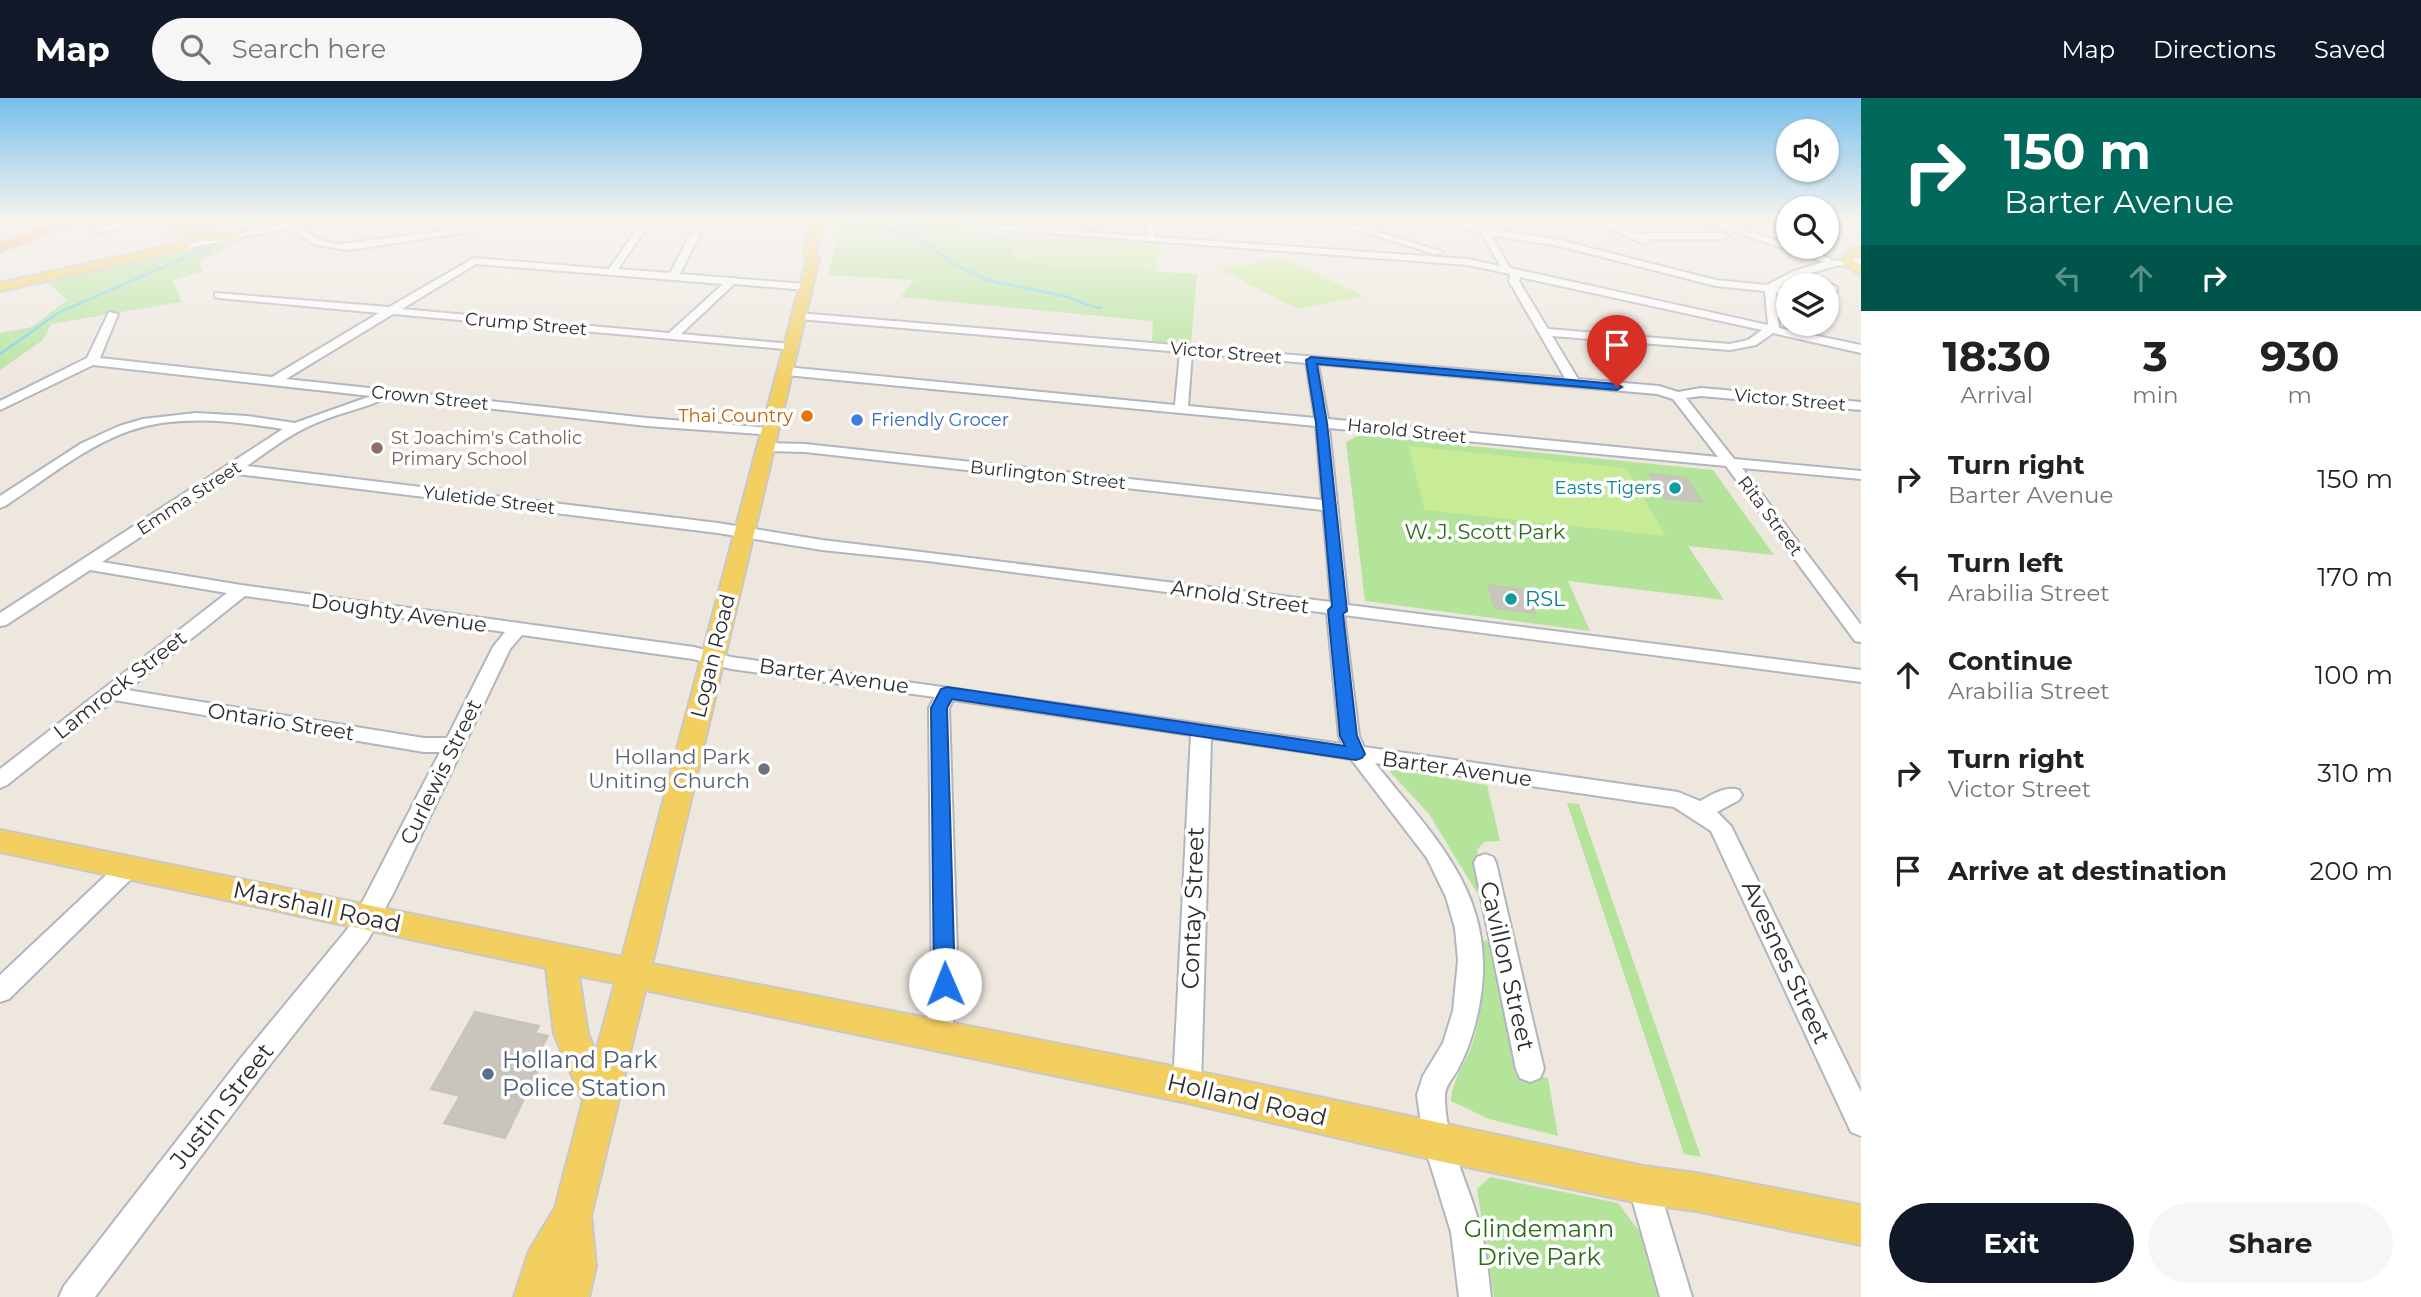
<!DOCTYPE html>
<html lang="en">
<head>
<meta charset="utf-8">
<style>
  body { margin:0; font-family:Montserrat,sans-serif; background:#f6f6f6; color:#222; height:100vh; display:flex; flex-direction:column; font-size:26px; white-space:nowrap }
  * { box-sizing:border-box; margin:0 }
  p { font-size:23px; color:#767676 }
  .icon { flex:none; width:38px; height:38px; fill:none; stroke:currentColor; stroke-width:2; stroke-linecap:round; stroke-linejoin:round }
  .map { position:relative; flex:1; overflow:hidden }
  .sheet { display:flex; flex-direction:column; background:#fff; width:560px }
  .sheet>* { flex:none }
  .guide { background:#00695c; color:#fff; overflow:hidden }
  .buttons { position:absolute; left:1776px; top:21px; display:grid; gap:14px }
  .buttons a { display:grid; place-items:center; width:63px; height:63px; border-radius:50%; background:#fff; box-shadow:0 2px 5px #0004; font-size:35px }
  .pin { position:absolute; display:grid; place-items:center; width:60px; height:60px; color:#fff; margin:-72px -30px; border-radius:50% 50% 50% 0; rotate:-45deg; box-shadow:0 0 7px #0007 }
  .pin .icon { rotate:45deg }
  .me { position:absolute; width:77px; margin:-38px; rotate:359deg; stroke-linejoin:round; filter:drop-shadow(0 0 5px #0008) }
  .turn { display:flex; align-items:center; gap:24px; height:147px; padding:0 28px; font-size:32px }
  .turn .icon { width:91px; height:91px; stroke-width:2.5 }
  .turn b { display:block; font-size:49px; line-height:60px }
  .lanes { display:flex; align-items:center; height:66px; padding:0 28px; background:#0003; justify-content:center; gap:35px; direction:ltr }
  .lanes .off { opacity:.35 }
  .eta { display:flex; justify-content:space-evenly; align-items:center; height:119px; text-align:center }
  .eta b { font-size:42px; font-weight:700; line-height:49px }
  .primary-button { display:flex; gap:14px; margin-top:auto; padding:14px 28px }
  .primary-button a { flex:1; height:80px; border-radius:42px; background:#111827; color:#fff; font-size:28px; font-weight:700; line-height:80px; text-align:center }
  .primary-button a+a { background:#f6f6f6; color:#222 }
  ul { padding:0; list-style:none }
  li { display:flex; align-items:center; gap:21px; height:98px; padding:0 28px }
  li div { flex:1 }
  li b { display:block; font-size:26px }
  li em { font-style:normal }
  header { display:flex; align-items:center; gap:42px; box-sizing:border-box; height:98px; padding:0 35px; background:#111827; color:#fff }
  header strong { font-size:33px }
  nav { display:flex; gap:38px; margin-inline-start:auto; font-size:24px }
  .search { width:490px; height:63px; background:#f6f6f6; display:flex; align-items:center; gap:18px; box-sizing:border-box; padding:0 24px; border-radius:38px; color:#767676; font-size:26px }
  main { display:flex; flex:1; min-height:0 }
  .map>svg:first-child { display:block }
</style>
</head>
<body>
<header>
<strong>Map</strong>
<div class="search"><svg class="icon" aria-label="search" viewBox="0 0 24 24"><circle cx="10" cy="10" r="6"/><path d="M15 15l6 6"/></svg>Search here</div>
<nav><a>Map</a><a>Directions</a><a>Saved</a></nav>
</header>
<main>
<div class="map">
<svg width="1861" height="1199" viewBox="0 0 1861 1199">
  <rect width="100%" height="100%" fill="#ede7de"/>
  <path fill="#b4e49a" d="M842 123 1021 137 1010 159 1023 160 1032 165 1197 176 1191 247 1152 243 1153 223 901 199 914 182 828 177Z
    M246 139 199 164 202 174 173 182 181 204 51 226 43 242 0 272V235L32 229 67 202 46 183Z
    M1359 337 1713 372 1774 457 1688 448 1724 502 1568 483 1590 533 1365 503 1346 344Z
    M1391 671 1487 687 1500 743 1484 744 1477 752 1485 808 1429 716 1390 674Z
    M1567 705 1579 706 1701 1059 1684 1056Z
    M1485 842 1491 846 1520 974 1548 980 1558 1038 1489 1021 1451 1003C1452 982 1465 966 1472 947 1483 915 1483 877 1483 844Z
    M1490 1079 1618 1105 1639 1133 1658 1199H1494L1477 1091Z"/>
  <path fill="#c8ec96" d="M1021 137 1164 146 1155 173 1032 165 1023 160 1009 159Z
    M1282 160 1364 198 1298 211 1219 171Z
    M1408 348 1626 370 1666 438 1425 412Z"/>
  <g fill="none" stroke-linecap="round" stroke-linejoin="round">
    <path stroke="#71cff0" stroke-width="2.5" d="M852 124 916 138 954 166 987 182 1068 199 1088 207
      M242 132 254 122
      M1091 208 1101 210
      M0 256 58 215 223 143"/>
  </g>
  <path fill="#c9c5bc" stroke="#c9c3b7" stroke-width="2" d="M1650 376 1686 380 1702 404 1665 400Z
    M1488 487 1526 492 1535 515 1495 510Z
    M475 914 539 928 535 935 548 938 535 961 543 962 505 1040 444 1025 460 998 431 991Z"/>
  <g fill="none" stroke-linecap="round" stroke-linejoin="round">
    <g stroke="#b2b5bf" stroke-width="4">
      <path id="minor" d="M139 122H162L95 135 90 132Z
        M301 122H320L298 128 322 143 340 146 475 129 480 132 350 152 315 147 289 130 184 151 179 148Z
        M510 122H563L477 130 472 127 477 124Z
        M643 122H652L618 171 670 175 698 122H707L680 176 806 186 811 189 806 192 734 186 681 236 791 246 797 250 795 252 393 216 286 281 647 320 770 330 777 334 775 337 647 328 388 299C366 310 343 314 321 323 294 333 271 351 247 368L718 425 822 442 1331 504 1323 412 805 354 766 353 759 349 766 345 805 346 1322 402 1316 328 786 277 780 273 786 269 1175 307 1180 254 799 221 794 218 799 215 1565 280 1509 183 1510 176 1468 167 873 122H919L1146 138 1148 122H1156L1155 139 1468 161 1500 168 1482 135 1439 122H1454L1488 131 1559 142 1716 182 1767 187 1794 173 1824 164 1700 122H1714L1788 146V149L1830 160 1831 163 1861 160V166L1836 168 1808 176 1837 189V193L1827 197V187H1816L1799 179 1780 189 1785 190V194L1776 195 1779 230 1861 247V255L1773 235 1756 247 1730 252 1552 238 1578 281 1659 288 1678 294 1701 290 1861 304V312L1701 298 1686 300 1734 361 1861 373V381L1742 370 1861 527V544L1855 543 1726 368 1329 330 1348 507 1861 572V584L1344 517 1359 638 1364 649 1678 694 1700 703C1712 697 1725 687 1739 692L1742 697 1739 702 1717 714 1731 728 1861 994V1038L1851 1034 1711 733 1674 709 1375 665C1438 744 1502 802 1478 914 1474 933 1468 952 1459 969 1455 978 1445 987 1445 997 1444 1041 1468 1084 1479 1125 1486 1149 1488 1175 1491 1199H1459L1451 1134 1424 1046 1417 997 1423 978 1443 945 1453 913 1458 862 1455 830 1446 799 1427 760 1351 661 1211 640 1201 988 1197 997 1187 1001 1177 997 1173 988 1191 637 953 602 949 610 958 886 951 938 947 947 938 950 929 947 925 938 932 886 929 610 935 599 731 571 693 561 522 537 510 551 394 794 368 842 261 978 95 1199H59L64 1188 241 960 350 828 440 654H424L114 602 7 687 0 690V671L227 495 90 472 6 527 0 528V515L283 331C233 323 178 316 129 333 84 349 45 382 5 408L0 410V398L82 345 119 328 143 321 196 315 247 318 295 325 371 298 93 267 0 312V303L87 260 109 214 118 216 100 260 272 279 379 215 219 200 215 199V195L389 209 474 160 609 171ZM1491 137 1559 148 1716 188 1765 193 1768 227 1510 170ZM476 166 723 186 669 235 402 211ZM1520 179 1762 232 1748 242 1730 246 1548 231 1519 183ZM1192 255 1306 265 1315 320 1188 308ZM1318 266 1657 296 1673 301 1718 359 1328 321ZM237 376 718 435 822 452 928 463 1327 515 1339 638 1342 646 731 559 694 549 241 487 102 464ZM245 498 505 534 493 549 447 640H424L127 592Z
        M1325 122H1340L1443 154 1435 156Z
        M1592 122H1604L1634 135H1724L1729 138 1724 141H1647L1649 143 1644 146Z
        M1485 756 1493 759 1496 765 1544 971 1540 980 1530 984 1520 980 1516 971 1474 765 1477 759Z
        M127 762 135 765 138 771 135 777 9 901 0 904V877L119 765Z
        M1643 1072 1654 1076 1658 1087 1692 1199H1660L1628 1087 1632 1076Z"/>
    </g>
    <g stroke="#c8c8c8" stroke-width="4">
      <path id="major" d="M812 122H824L816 156 819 161 652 866 1187 971 1643 1068 1696 1075 1861 1107V1147L1696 1113 1643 1106 1439 1063 1187 1005 645 892 591 1118 596 1168 589 1199H514L529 1153 555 1110 583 1003 554 936 546 870 0 754V732L622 859 807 161 804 156ZM579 878 615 885 596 954 588 936Z
        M174 131C188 133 233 133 240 138 226 148 187 141 170 137L168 135Z
        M184 144 190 148 188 151 0 193V185Z
        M1861 148V156L1853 162 1861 168V178L1840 163 1849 152Z"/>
    </g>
    <g stroke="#c8c8c8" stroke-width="4">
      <path id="highway" d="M64 122H83L0 154V145Z"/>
    </g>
    <use href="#minor" fill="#fff" fill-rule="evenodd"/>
    <use href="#major" fill="#f2cf5f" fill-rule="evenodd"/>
    <use href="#highway" fill="#ff9f58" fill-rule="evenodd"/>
  </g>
  <linearGradient id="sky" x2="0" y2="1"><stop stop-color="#78bfeb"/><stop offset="0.42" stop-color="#f7f4f0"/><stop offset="1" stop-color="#f7f4f0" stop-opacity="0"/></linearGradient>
  <rect width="1861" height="290" fill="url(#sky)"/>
  <path fill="#1a73e8" stroke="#114b97" stroke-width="2" d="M1311 259 1617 286 1622 289 1617 292 1317 266 1327 325 1347 513 1343 516 1357 638 1365 656 1362 660 1356 662 952 601 947 610 955 886 952 892 945 895 937 892 934 886 931 610 941 591 947 589 1345 648 1340 638 1328 512 1332 508 1316 325 1306 262Z"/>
  <circle fill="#e8710a" stroke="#fff" stroke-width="2.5" cx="807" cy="318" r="7"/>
  <circle fill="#3f7fe0" stroke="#fff" stroke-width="2.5" cx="857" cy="322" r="7"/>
  <circle fill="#8d6e63" stroke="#fff" stroke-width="2.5" cx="377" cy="350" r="7"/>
  <g fill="#0f9aa8" stroke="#fff" stroke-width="2.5">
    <circle cx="1675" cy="390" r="7"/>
    <circle cx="1511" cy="501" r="7"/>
  </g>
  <circle fill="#6b7280" stroke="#fff" stroke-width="2.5" cx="764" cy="671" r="7"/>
  <circle fill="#5c6f8a" stroke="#fff" stroke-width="2.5" cx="488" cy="976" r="7"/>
  <g text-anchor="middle" stroke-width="7" stroke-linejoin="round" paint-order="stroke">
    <g font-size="18" fill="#2c2c2c" stroke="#fff">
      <text transform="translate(526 226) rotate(5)" y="6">Crump Street</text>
      <text transform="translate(1226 255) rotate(5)" y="6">Victor Street</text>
      <text transform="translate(430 300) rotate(6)" y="6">Crown Street</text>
      <text transform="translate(1790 302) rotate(5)" y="6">Victor Street</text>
      <text transform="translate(1407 333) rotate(6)" y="6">Harold Street</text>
      <text transform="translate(1048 377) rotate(6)" y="6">Burlington Street</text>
      <text transform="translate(189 400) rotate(-33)" y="6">Emma Street</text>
      <text transform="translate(489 402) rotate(7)" y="6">Yuletide Street</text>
      <text transform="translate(1770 418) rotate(53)" y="6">Rita Street</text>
    </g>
    <g font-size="18" fill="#c56008" stroke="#fff" text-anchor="end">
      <text x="793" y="324">Thai Country</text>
    </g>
    <g font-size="18" fill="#366cbe" stroke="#fff" text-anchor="start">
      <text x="871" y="328">Friendly Grocer</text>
    </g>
    <g font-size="18" fill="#785e54" stroke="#fff" text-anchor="start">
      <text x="391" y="346">St Joachim's Catholic<tspan x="391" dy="21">Primary School</tspan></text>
    </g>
    <g font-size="18" fill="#0d838f" stroke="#fff" text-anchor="end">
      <text x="1661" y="396">Easts Tigers</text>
    </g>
    <g font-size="21" fill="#2b6b1a" stroke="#fff">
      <text x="1485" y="441">W. J. Scott Park</text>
    </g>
    <g font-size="21" fill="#2c2c2c" stroke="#fff">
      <text transform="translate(1240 499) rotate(8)" y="7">Arnold Street</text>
      <text transform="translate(399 515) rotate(8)" y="7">Doughty Avenue</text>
      <text transform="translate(713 558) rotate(-76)" y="7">Logan Road</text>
      <text transform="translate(834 578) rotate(8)" y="7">Barter Avenue</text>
      <text transform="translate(120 587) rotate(-38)" y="7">Lamrock Street</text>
      <text transform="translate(281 624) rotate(9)" y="7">Ontario Street</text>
      <text transform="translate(1457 671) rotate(8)" y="7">Barter Avenue</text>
      <text transform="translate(441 674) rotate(-64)" y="7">Curlewis Street</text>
    </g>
    <g font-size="21" fill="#0d838f" stroke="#fff" text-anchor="start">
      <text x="1525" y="508">RSL</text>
    </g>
    <g font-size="21" fill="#5b616d" stroke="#fff" text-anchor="end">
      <text x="750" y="666">Holland Park<tspan x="750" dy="24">Uniting Church</tspan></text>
    </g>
    <g font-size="24" fill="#2c2c2c" stroke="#fff">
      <text transform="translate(317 809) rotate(12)" y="8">Marshall Road</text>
      <text transform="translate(1193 810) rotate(-88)" y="8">Contay Street</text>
      <text transform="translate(1786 864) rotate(65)" y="8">Avesnes Street</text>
      <text transform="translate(1507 868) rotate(77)" y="8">Cavillon Street</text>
      <text transform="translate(1247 1002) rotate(13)" y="8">Holland Road</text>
      <text transform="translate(222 1008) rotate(-52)" y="8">Justin Street</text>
    </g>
    <g font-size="24" fill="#4e5e75" stroke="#fff" text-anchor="start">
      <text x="502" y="970">Holland Park<tspan x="502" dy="28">Police Station</tspan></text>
    </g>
    <g font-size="24" fill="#2b6b1a" stroke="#fff">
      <text x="1539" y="1139">Glindemann<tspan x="1539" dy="28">Drive Park</tspan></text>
    </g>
  </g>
</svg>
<div class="buttons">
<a><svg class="icon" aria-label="sound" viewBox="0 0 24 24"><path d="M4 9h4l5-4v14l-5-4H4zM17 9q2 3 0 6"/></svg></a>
<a><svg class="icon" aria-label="search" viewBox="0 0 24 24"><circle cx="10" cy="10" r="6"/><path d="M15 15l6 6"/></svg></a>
<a><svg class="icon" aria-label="layers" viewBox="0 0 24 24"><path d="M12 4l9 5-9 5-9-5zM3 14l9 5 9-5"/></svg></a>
</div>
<div class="pin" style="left:1617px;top:289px;background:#d93025"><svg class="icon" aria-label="arrive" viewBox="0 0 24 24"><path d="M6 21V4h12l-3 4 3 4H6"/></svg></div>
<svg class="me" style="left:945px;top:886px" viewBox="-20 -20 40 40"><circle r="19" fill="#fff"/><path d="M0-13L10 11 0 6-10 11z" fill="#1a73e8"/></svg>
</div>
<section class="sheet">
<div class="guide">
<div class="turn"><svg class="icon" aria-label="right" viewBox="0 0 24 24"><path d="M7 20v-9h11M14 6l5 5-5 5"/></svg><div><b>150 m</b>Barter Avenue</div></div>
<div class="lanes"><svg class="icon off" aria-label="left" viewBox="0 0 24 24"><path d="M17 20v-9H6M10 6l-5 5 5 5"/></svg><svg class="icon off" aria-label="ahead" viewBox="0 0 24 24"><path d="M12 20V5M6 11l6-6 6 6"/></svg><svg class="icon" aria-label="right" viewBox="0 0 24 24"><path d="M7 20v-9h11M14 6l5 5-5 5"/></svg></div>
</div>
<div class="eta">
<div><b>18:30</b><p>Arrival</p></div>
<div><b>3</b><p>min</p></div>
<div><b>930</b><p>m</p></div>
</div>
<ul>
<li><svg class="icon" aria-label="right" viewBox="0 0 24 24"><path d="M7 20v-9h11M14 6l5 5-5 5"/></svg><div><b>Turn right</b><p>Barter Avenue</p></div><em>150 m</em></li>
<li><svg class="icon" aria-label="left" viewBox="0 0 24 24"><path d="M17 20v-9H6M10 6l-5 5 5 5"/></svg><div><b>Turn left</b><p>Arabilia Street</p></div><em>170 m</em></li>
<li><svg class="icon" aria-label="ahead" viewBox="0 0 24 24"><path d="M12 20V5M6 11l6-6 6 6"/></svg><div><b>Continue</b><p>Arabilia Street</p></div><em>100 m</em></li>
<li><svg class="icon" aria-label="right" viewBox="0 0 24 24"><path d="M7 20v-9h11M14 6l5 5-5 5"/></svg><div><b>Turn right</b><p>Victor Street</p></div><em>310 m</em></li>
<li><svg class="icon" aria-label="arrive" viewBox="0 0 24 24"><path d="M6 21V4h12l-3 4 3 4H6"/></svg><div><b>Arrive at destination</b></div><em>200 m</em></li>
</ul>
<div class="primary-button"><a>Exit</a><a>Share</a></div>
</section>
</main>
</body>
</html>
